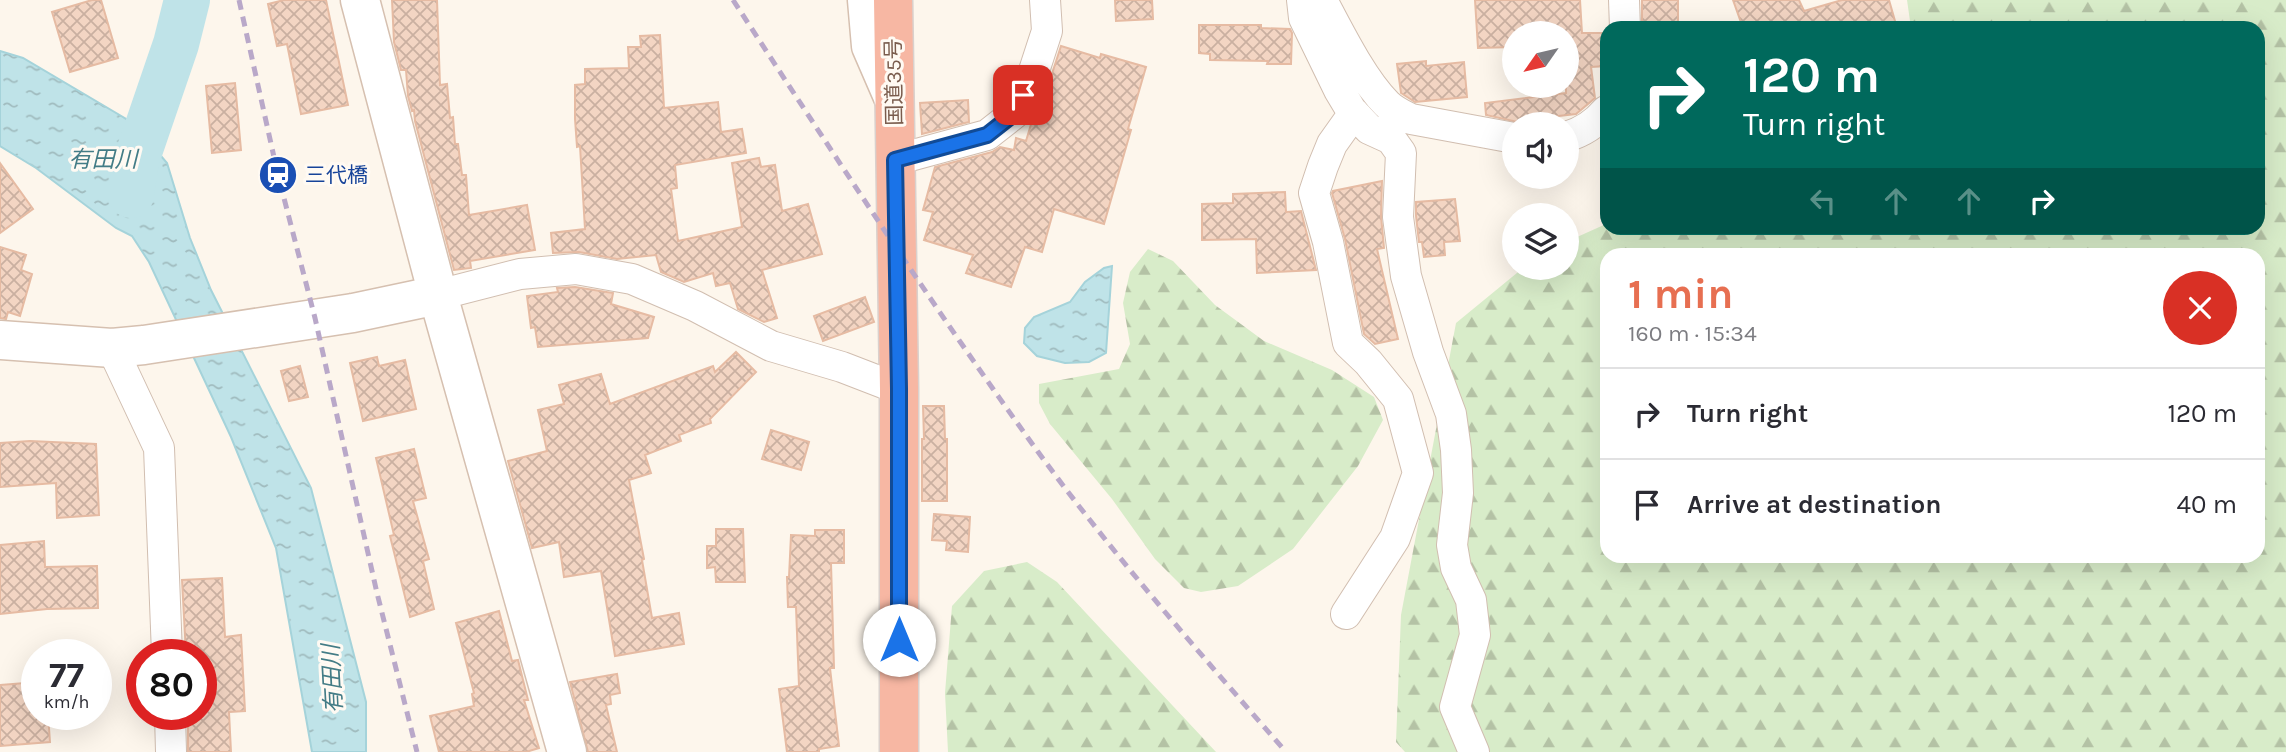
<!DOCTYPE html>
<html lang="en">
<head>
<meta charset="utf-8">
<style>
  body { margin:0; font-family:Karla,"Noto Sans JP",sans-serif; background:#f2f2f3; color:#2b2b33; height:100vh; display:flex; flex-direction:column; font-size:26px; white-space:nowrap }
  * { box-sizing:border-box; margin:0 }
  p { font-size:23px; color:#7c7c81 }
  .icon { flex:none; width:38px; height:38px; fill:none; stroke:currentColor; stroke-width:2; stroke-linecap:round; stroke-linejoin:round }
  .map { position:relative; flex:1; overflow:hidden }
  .sheet { position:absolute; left:1600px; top:248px; width:665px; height:315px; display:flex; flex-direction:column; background:#fff; border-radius:21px; box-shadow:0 7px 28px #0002 }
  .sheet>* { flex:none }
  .banner { position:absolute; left:1600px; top:21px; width:665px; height:214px; border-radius:21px; box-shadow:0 7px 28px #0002; background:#00695c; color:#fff; overflow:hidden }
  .needle { width:46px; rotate:236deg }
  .buttons { position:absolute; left:1502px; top:21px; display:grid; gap:14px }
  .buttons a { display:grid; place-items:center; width:77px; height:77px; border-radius:50%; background:#fff; box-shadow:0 7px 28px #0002; font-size:35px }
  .speed { position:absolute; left:21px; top:639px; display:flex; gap:14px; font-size:35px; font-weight:700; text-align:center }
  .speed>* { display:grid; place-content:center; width:91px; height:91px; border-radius:50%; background:#fff; box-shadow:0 7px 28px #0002; line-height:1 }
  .speed small { font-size:18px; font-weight:400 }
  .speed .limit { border:10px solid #d22; background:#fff; color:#111 }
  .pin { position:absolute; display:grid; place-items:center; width:60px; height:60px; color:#fff; margin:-30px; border-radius:14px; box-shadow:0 4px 10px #0006 }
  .me { position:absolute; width:77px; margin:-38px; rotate:0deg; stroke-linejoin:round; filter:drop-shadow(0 0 5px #0008) }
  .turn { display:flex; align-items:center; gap:24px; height:147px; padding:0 28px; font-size:32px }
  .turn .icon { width:91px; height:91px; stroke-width:2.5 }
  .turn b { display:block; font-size:49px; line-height:60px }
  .lanes { display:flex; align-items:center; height:66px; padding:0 28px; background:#0003; justify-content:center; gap:35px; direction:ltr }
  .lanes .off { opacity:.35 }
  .round { display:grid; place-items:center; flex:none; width:74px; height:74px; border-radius:37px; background:#f2f2f3 }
  .headline { display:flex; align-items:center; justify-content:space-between; height:119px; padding:0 28px }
  h1 { font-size:42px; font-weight:700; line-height:52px; color:#e76f51 }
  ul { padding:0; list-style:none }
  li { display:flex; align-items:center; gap:21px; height:91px; padding:0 28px; border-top:2px solid #e1e1e2 }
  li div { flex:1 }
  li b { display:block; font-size:26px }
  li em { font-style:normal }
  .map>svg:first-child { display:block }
</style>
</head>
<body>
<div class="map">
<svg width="2286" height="752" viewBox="0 0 2286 752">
  <defs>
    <pattern id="forest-firs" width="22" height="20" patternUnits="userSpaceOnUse" patternTransform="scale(1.75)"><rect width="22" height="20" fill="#d8ecc9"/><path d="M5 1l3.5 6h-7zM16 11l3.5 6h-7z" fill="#b4c2a5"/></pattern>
    <pattern id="water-ripples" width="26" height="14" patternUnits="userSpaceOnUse" patternTransform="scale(1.75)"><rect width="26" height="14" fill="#bfe3e8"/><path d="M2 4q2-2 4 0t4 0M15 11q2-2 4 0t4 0" fill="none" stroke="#a0bbbe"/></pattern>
    <pattern id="building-cross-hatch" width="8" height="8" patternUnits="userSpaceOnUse" patternTransform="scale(1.75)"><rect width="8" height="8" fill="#f3d5c3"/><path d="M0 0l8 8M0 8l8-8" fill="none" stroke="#cab0a1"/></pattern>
  </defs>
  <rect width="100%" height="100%" fill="#fdf6ec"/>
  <path fill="url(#forest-firs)" fill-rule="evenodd" d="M1907 0H2286V752H1405L1396 742 1401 615 1456 323 1523 268H1566V242L1606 224V228H2258V28H1911ZM1606 256H2258V556H1606Z
    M1148 249 1173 261 1215 305 1264 341 1332 370 1374 397 1383 420 1358 466 1293 549 1238 586 1201 592 1184 588 1155 559 1112 499 1050 424 1039 403V384L1119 369 1130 344 1123 303 1130 272Z
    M1027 562 1057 582 1216 752H948L945 693 952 606 984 571Z"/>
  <path fill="url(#water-ripples)" stroke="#a5d3da" stroke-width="2" d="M0 51 23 58 133 123 167 163 190 238 211 290 311 488 366 702V752H312L276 548 231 437 149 262 132 236 116 228 36 168 0 146Z
    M1112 266 1106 353 1089 362 1065 363 1037 356 1024 343 1025 328 1034 317 1070 302 1085 282 1104 268Z"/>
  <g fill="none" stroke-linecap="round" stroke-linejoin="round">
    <path stroke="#bfe3e8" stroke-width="46" d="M131 195 136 161 176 44 187 0"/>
  </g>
  <path fill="url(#building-cross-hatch)" stroke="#e6bba3" stroke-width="2" d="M92 0H101L118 58 70 72 52 12Z
    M284 0H326L348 105 301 114 287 44 277 46 268 4Z
    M392 0H437L440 85 447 84 450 118 453 117 455 144H458L462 175H466L469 215 527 205 535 250 470 261 471 268 454 270 415 121 414 110 412 111 408 96 406 70H401L394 42Z
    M1115 0H1152L1153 19 1116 21Z
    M1475 0H1580L1582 33H1606V66L1591 67 1595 98 1576 114 1541 118V121L1522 123 1486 115 1485 103 1566 93V33H1514V47L1478 48Z
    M1642 0H1678V28H1642Z
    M1733 0H1799L1804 11 1842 0H1889L1897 28H1743Z
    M1199 25H1261V28L1290 29 1292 33 1291 64H1267L1268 61 1210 60V54L1199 53Z
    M660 35 664 108 718 102 721 132 742 129 746 153 675 165 677 188 671 189 678 241 742 227 732 163 759 158 761 167 775 165 782 211 808 204 822 254 762 270 777 318 764 322 738 309 730 283 716 286 713 273 684 282 661 272 656 255 617 259 579 252 553 253 551 233 585 229 580 146 577 147 575 119V85L585 84V69L629 68 628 47H641L640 36Z
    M1061 46 1100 58 1101 54 1146 67 1128 129 1131 130 1104 224 1054 209 1042 252 1025 247 1011 287 966 273 973 255 924 240 933 212 923 210 935 167 992 152 1000 147 1014 150 1016 138 1026 141 1035 111 1049 83Z
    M1426 61V66L1464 62 1467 97 1415 102 1401 93 1397 64Z
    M235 83 241 150 212 153 206 86Z
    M968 100 969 122 922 134 920 103Z
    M0 163 33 209 0 233Z
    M1382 181 1381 216 1384 248 1377 249 1398 339 1375 344 1364 334 1345 239 1332 193 1333 191Z
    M1285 192 1286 212 1301 211 1316 270 1257 273 1256 239 1202 240V204L1233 203V194Z
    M1455 199 1460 241 1444 242 1445 255 1424 257 1422 242H1419L1416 216V202Z
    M0 247 26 255 21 270 32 274 20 316 8 312 6 319 0 318Z
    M575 287 613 293 611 304 654 317 648 338 538 347 535 327 531 328 527 296 558 292 557 288Z
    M865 297 874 322 823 341 814 316Z
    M736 352 756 372 710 419 711 423 679 435 681 441 645 455 651 473 629 480 644 559 642 560 652 618 679 613 684 644 615 656 601 571 564 577 559 542 532 548 508 461 547 451 538 410 564 404 559 385 601 374 610 404 713 366 715 372Z
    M377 357 379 366 405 360 416 409 363 421 350 363Z
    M300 366 308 397 289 401 281 371Z
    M923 406H944L945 439H947V501H922V439H924Z
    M771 430 809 442 801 470 762 459Z
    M30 441 96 444 99 515 57 518 56 483 0 487V443Z
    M414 449 426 498 413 501 429 559 423 561 434 609 410 617 390 536 394 535 376 458Z
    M934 514 970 517 968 552 946 550 947 541 932 540Z
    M716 529H743L745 582H716L715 567 707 568V546H716Z
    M815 530H844V563H831L834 668H830L839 746 819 749V752H787L779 689 799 686 796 607H788L787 577H789L791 535 815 536Z
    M44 541 45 567 97 566 98 608 47 609 0 614V545Z
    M222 578 225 637 241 635 245 711 229 712 231 752H188V714H201V654H186L182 580Z
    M499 611 512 661 518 660 528 700H524L539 748 526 752H439L430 716 474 706 472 694 474 693 456 623Z
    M617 674 620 693 610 695 611 704 606 705 617 752H588L570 682Z
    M37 682V714H48L50 742 0 746V685Z"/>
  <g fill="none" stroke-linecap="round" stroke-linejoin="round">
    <g stroke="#d1beb0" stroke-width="32">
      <path id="street" d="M1302 0 1304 18 1339 90 1351 110 1369 129 1391 139 1401 153 1398 217 1406 276 1428 352 1451 414 1456 450 1458 493 1452 545 1456 568 1471 600 1475 635 1455 707 1474 752
        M1322 0C1339 32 1362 79 1387 104 1394 111 1403 115 1411 119L1514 138
        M1624 0 1625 28
        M1566 137C1583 132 1595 124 1606 111
        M895 160 987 135 1015 113 1032 77 1047 31 1045 0
        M438 295 520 274 576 269 632 279 695 306 771 346 842 367 899 389
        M112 348 159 448 167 654
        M1346 614 1395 538 1418 473 1398 399 1368 362 1348 343 1328 242 1314 193 1323 166 1332 144 1354 113
        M170 714 171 752"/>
    </g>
    <g stroke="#d6c0b0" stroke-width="41">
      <path id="secondary" d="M360 0 438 295 567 752
        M867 0 871 46 894 99
        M0 340 112 348 144 345 353 313 438 295"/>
    </g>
    <g stroke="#dad1cd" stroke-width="41">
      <path id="highway" d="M893 0 899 389V752"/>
    </g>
    <use href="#street" stroke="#fff" stroke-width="30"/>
    <use href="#secondary" stroke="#fff" stroke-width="38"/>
    <use href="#highway" stroke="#f7b7a3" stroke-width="38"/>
    <path stroke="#b9a8c9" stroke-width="5" stroke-dasharray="10 7" stroke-linecap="butt" d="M239 0 278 175 315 318 377 593 417 752
      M733 0C829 147 925 295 1028 438 1107 548 1197 650 1286 752"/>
  </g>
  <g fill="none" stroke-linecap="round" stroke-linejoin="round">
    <g stroke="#114b97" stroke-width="18">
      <path id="route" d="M899 640V389L895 160 987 135 1015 113 1023 95"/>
    </g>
    <use href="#route" stroke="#1a73e8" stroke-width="12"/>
  </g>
  <defs>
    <g id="station-disc" transform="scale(2.0125)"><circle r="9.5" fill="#1a4fb4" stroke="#fffaf3"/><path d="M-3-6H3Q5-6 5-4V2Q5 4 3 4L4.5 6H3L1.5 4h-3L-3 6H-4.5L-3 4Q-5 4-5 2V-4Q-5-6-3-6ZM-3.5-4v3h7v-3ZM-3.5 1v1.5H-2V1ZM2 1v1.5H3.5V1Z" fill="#fff"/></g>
  </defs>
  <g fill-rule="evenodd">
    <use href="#station-disc" x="278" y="175"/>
  </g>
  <g text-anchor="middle" stroke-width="6" stroke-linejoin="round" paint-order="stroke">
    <g font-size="21" fill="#7a5c4d" stroke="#fffaf3">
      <text transform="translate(894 82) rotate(-91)" y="7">国道35号</text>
    </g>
    <g font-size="21" fill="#164399" stroke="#fffaf3" text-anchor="start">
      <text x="305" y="182">三代橋</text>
    </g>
    <g font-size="23" font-style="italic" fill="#437c86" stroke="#fffaf3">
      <text x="103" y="167">有田川</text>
      <text transform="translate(332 679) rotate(-93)" y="8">有田川</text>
    </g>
  </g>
</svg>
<div class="buttons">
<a><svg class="needle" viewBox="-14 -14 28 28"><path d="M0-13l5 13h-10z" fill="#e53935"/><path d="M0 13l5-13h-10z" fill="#7c7c81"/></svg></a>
<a><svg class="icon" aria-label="sound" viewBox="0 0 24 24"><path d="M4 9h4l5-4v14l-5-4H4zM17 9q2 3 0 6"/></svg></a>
<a><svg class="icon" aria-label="layers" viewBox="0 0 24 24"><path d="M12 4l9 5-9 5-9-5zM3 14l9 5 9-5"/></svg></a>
</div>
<div class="speed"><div>77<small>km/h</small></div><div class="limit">80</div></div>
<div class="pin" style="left:1023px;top:95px;background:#d93025"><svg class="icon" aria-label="arrive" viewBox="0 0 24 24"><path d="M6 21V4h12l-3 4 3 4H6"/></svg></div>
<svg class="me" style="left:899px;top:640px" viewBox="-20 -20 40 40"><circle r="19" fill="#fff"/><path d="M0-13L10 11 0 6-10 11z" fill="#1a73e8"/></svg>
<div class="banner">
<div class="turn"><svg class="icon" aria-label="right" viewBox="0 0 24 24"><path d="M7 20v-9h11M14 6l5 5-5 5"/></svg><div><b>120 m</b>Turn right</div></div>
<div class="lanes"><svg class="icon off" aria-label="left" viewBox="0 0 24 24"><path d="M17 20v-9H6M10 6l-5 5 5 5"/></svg><svg class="icon off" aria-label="ahead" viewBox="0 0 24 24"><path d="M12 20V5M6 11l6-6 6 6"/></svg><svg class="icon off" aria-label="ahead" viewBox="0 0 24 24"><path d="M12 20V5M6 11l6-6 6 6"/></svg><svg class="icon" aria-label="right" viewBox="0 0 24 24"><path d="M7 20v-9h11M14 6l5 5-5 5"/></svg></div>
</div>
<section class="sheet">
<div class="headline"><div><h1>1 min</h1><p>160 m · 15:34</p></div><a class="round" style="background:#d93025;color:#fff"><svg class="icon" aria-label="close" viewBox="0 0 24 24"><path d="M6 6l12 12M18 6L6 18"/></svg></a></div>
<ul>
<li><svg class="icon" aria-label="right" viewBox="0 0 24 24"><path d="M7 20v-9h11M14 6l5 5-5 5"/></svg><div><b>Turn right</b></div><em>120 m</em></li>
<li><svg class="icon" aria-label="arrive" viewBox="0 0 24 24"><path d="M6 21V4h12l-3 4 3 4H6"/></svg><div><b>Arrive at destination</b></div><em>40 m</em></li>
</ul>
</section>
</div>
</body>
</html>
